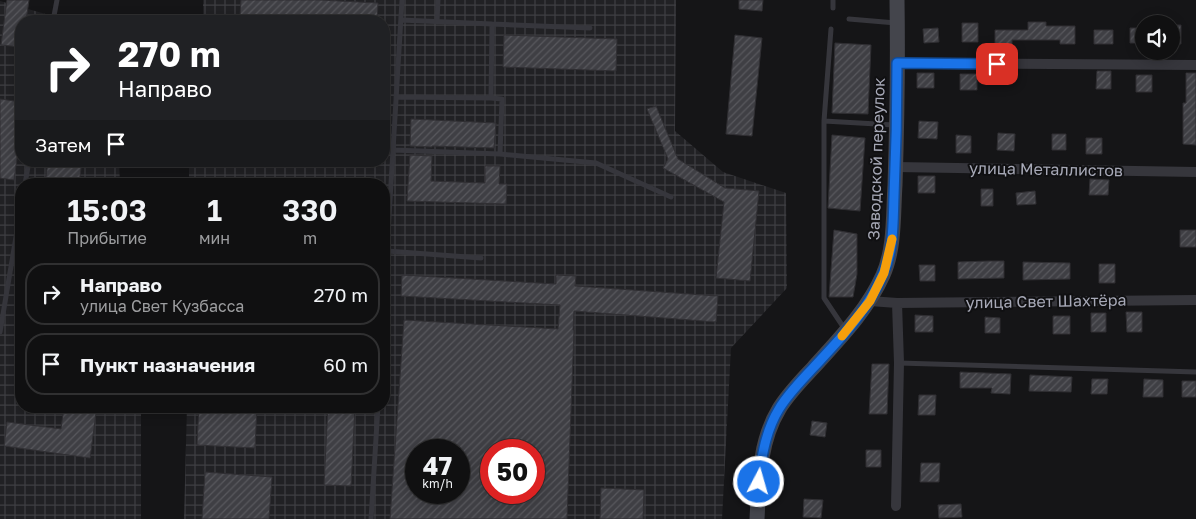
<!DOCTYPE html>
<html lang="ru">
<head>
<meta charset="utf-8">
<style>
  body { margin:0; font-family:"Golos Text",sans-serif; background:#19191a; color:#f1f3f6; height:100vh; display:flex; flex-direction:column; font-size:19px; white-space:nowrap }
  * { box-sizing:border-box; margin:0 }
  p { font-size:16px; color:#9c9d9f }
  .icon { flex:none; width:28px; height:28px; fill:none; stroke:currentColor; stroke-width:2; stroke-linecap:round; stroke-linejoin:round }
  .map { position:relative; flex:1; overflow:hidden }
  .sheet { position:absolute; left:15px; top:178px; width:375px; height:235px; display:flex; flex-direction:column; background:#101011; border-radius:20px; box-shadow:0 2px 12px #0003,0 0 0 1px #303031 }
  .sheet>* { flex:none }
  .guide { position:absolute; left:15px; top:15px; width:375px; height:152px; border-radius:20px; box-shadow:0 2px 12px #0003,0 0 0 1px #303031; background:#202124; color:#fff; overflow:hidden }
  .buttons { position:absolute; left:1135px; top:15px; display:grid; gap:10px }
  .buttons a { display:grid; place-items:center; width:45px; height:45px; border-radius:50%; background:#101011; box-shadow:0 2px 12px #0003,0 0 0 1px #303031; font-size:25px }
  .speed { position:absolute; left:405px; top:439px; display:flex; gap:10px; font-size:25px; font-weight:700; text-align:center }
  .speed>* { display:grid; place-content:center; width:65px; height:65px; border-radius:50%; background:#101011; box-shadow:0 2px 12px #0003,0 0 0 1px #303031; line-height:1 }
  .speed small { font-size:12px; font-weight:400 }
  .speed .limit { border:8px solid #d22; background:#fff; color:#111 }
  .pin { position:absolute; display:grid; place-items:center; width:42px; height:42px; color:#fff; margin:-21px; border-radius:10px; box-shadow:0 2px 8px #0006 }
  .me { position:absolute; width:55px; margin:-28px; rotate:6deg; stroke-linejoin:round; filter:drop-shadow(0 0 4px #0008) }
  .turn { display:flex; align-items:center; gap:18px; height:105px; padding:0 20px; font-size:22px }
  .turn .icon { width:65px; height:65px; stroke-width:2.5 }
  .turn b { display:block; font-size:35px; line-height:42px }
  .then { display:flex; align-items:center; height:48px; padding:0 20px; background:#0003; gap:10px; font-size:19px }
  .eta { display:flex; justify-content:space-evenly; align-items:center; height:85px; text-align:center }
  .eta b { font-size:30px; font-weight:600; line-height:35px }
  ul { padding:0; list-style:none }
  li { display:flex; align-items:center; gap:15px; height:62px; margin:0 10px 8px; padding:0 10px; border:2px solid #303031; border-radius:20px }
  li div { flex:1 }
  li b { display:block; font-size:19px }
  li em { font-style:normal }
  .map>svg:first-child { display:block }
</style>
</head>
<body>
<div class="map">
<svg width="1196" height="519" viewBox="0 0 1196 519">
  <defs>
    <pattern id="industrial-grid" width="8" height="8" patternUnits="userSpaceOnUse" patternTransform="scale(1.25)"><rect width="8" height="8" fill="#212124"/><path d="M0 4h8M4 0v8" fill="none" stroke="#3e3e42"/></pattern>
    <pattern id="building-hatch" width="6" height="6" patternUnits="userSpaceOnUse" patternTransform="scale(1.25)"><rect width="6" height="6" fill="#3f3f44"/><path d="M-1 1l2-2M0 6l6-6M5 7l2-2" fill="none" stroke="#58585d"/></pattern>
  </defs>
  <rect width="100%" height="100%" fill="#151517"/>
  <path fill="url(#industrial-grid)" fill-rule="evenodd" d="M203 0H676L675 131 723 172 786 193 787 288 731 348 722 519H184L187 406H384V184H189V161H384V21H203ZM416 450H459V492H416ZM491 450H534V492H491Z
    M0 1 70 21H21V161H119L120 184H21V406H141V519H0Z"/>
  <path fill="url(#building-hatch)" stroke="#302f33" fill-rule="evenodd" d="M7 0H29L26 21H21V47L1 45Z
    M241 0H320L378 3 377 21H271V18L240 16Z
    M739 0H763L762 11 739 9Z
    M1028 22H1046V26H1075V44H1060V40H1012V46H995V30H1028Z
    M962 23H978V42H962Z
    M1171 25H1181V44H1171Z
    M938 28 939 42 924 43 923 29Z
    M1130 28H1144V43H1130Z
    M1094 30H1113V44H1094Z
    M504 35 617 39 616 71 503 67Z
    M735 35 762 38 752 136 726 134Z
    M835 43 871 45 868 114 832 113Z
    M1097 71H1111V89H1096Z
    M917 73H934V88H917Z
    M1186 73H1196V145L1183 144V103H1186Z
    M960 74H977V90H960Z
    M1136 75H1152V92H1136Z
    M0 99 21 102V130L14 180 0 178Z
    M656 106 678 159 725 188 759 191 750 281 716 278 724 202 663 168 668 159 647 109Z
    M411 119 496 123 494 148 432 146V147L410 146Z
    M919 121 938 122 937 139 918 138Z
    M998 133 1015 134 1014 151 997 150Z
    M1052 134H1066V150H1052Z
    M832 135 865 138 860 211 828 208Z
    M956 135 971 136V153H956Z
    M1086 138H1102V154H1086Z
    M410 155 432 156 431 181 485 183V166H500L499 184H507L506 204 407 201Z
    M48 161H82L79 184H45Z
    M918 176H935V193H918Z
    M1090 179 1109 180 1108 195H1089Z
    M981 189H993V206H981Z
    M1035 191 1036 204 1017 205 1016 193Z
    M834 230 857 234V274L853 297H829Z
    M1180 230H1196V247H1180Z
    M989 261H1004V278L958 279V262Z
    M1023 262 1070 263V279L1023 280Z
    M1099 264H1115V283H1099Z
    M919 265H935V281H920Z
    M402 275 556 284V275L576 276 575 286 718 296 716 322 574 311 573 330H574L567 519H390L404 320 558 329 560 305 401 296ZM416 450H459V492H416ZM491 450H534V492H491Z
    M1126 312H1142V332H1127Z
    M1091 313H1106V332H1091Z
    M915 315 933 316V332H915Z
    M1053 316H1070V334H1053Z
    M985 317 1000 318V333H985Z
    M872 364H889L887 414H869Z
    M960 372 1011 374 1010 394 991 393 992 388H960Z
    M1030 375 1072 377 1071 392 1029 391Z
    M1092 379H1108L1107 394H1091Z
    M1144 379 1163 380V397H1143Z
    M1182 381H1196V397H1182Z
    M919 395H936L935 415H918Z
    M64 406H97L90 458 4 446 7 422 61 429Z
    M199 406H257L255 448 197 445Z
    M328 406H355L351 486 324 485Z
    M812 421 827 423 825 437 810 435Z
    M866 450H881V467H866Z
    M921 463H940L939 482H920Z
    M205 472 272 477 269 519H202Z
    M601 488 644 490 643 519H600Z
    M804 499 823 500 821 518 803 517Z
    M961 504 962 517 939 518 938 505Z"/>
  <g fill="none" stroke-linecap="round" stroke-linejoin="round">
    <path stroke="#36363c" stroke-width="5" d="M833 8V0
      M849 19 896 23
      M401 20 492 24
      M53 21 57 0
      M437 22 438 0
      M831 29 824 121V298L844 328
      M396 97 491 98 492 24 590 28
      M824 121 894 125
      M393 150 500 154 502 99 491 98
      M500 154 596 163 671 197
      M25 184 29 161
      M387 251 481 258
      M384 300 402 0
      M0 332 21 207
      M899 363 1196 372
      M371 519 378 406"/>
    <path stroke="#36363c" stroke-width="10" d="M897 63 1196 65
      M896 167 1196 172
      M870 301 897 303 1196 300
      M896 506 899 363 897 303"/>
    <path stroke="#44454c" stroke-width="15" d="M757 519C759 482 759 442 779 409 788 394 801 381 813 368 839 339 867 311 883 275 895 248 893 215 895 185 897 124 898 62 897 0"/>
  </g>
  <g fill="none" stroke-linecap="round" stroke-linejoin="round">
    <g stroke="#114b97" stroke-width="12">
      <path id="route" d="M759 482C761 457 766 430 779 409 788 394 801 381 813 368 839 340 868 311 883 274 894 250 893 222 894 196 896 152 897 107 897 63L997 64"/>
    </g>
    <use href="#route" stroke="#1a73e8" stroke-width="9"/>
    <path stroke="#f59e0b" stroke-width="9" d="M842 336 870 301 884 273 892 239"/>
  </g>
  <g text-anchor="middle" stroke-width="4" stroke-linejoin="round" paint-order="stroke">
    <g font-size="16" fill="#a7a9b7" stroke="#101012">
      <text transform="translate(876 159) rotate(-88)" y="6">Заводской переулок</text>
      <text transform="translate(1046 169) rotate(1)" y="6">улица Металлистов</text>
      <text transform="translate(1046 301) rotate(-1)" y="6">улица Свет Шахтёра</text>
    </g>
  </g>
</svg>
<div class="buttons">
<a><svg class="icon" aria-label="sound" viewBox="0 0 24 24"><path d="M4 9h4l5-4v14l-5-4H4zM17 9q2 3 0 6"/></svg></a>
</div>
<div class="speed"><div>47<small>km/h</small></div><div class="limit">50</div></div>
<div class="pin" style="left:997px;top:64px;background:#d93025"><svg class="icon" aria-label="arrive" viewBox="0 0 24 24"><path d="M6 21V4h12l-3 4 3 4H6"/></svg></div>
<svg class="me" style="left:759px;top:482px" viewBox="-20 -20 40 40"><circle r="17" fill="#1a73e8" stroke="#fff" stroke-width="3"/><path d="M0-11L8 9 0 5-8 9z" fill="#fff"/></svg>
<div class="guide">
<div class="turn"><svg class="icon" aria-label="right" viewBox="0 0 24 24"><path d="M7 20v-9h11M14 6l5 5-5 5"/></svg><div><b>270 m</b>Направо</div></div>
<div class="then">Затем<svg class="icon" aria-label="arrive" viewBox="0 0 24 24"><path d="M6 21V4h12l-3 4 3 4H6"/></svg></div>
</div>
<section class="sheet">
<div class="eta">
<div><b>15:03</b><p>Прибытие</p></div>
<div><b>1</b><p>мин</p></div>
<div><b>330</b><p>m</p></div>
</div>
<ul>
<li><svg class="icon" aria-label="right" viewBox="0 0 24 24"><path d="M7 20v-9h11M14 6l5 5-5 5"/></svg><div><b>Направо</b><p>улица Свет Кузбасса</p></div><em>270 m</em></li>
<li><svg class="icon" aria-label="arrive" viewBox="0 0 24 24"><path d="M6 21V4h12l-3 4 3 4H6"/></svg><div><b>Пункт назначения</b></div><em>60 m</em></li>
</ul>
</section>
</div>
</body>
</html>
